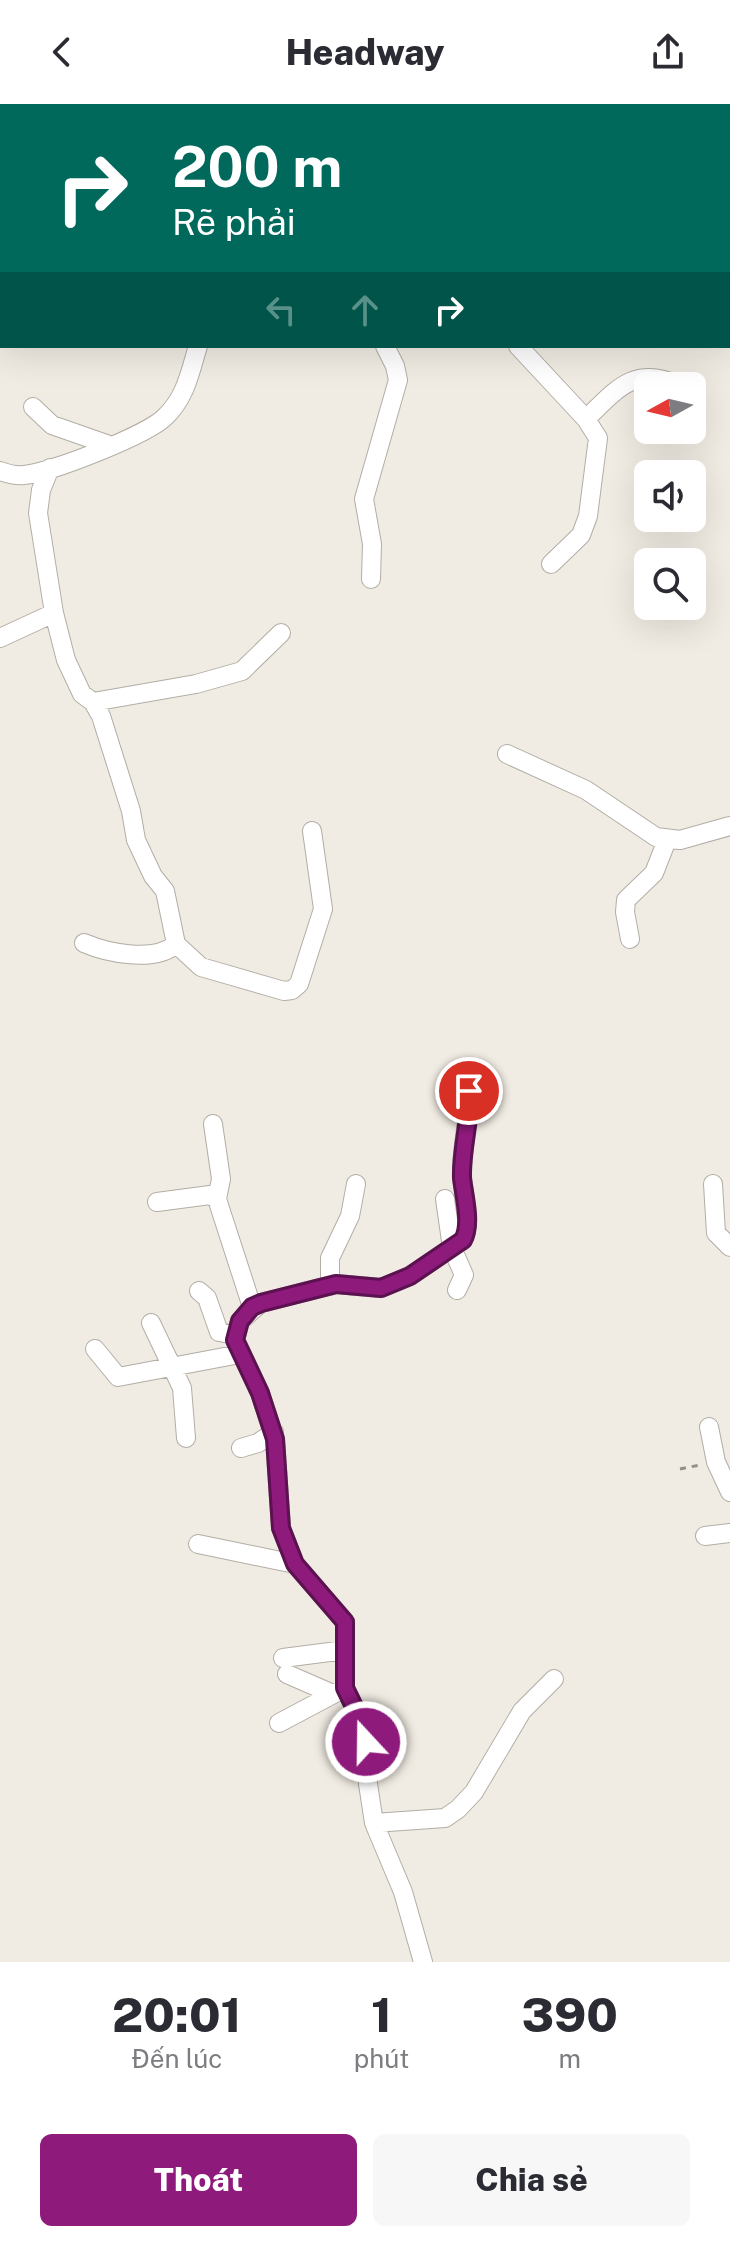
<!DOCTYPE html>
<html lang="vi">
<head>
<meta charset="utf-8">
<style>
  body { margin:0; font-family:"Public Sans",sans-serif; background:#f7f7f7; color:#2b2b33; height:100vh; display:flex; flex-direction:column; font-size:30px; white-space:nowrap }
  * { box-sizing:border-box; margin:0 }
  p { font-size:26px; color:#7c7c81 }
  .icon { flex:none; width:44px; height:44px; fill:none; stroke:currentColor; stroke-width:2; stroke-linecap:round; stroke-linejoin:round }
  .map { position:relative; height:1858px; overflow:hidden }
  .drawer { display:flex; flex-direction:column; background:#fff; flex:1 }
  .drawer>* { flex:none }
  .banner { position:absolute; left:0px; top:0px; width:730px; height:244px; box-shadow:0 8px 32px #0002; background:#00695c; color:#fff; overflow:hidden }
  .needle { width:52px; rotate:262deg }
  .tools { position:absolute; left:634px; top:268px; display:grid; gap:16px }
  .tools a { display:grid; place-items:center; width:72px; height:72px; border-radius:12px; background:#fff; box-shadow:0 8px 32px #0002; font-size:40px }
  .pin { position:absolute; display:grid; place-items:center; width:68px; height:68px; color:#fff; margin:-34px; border:4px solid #fff; border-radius:50%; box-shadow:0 2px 8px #0007 }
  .me { position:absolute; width:88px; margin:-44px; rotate:339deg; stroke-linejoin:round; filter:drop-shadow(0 0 6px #0008) }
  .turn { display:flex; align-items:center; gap:28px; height:168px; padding:0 40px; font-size:36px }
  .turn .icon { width:104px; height:104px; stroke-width:2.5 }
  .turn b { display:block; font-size:56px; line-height:68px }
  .lanes { display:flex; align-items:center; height:76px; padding:0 40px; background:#0003; justify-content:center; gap:40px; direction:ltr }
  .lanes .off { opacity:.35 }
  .eta { display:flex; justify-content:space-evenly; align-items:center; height:136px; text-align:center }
  .eta b { font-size:48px; font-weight:800; line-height:56px }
  .primary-button { display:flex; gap:16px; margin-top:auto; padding:16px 40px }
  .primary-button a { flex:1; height:92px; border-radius:12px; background:#8e1a7b; color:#fff; font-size:32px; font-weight:800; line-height:92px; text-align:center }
  .primary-button a+a { background:#f7f7f7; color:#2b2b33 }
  header { display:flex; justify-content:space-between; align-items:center; height:104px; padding:0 40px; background:#fff; font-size:36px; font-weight:800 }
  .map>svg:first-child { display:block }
</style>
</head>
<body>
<header><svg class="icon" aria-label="back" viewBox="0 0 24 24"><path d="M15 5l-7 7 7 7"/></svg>Headway<svg class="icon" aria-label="share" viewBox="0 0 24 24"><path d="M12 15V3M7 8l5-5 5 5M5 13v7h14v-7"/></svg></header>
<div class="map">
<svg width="730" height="1858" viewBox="0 0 730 1858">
  <rect width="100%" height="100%" fill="#f1ece3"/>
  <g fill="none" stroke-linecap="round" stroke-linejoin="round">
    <g stroke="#b2ada5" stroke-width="20">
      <path id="minor" d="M607 2 610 0
        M518 242 586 315 598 334 588 412 581 431 551 460
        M33 303 52 321 109 341
        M586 315C616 286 634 261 678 281
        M50 364 41 386 38 409 54 509 66 556 82 590 93 598 101 612 131 707 136 736 153 772 165 787 176 840C155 859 107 849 84 839
        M0 367C8 370 15 372 24 371 50 369 147 331 165 313 186 293 190 268 198 242
        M371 475 372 440 364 395 398 276 395 262 385 242
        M0 534 54 509
        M93 598 196 580 242 567 281 529
        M507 650 586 686 656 733 680 736 730 722
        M630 835 625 808 626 796 654 769 667 736
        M176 840 201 863 284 887 292 886 299 880 323 805 312 727
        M213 1020 221 1075 217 1095
        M713 1080 716 1129 730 1143
        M445 1095 452 1144 464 1171 457 1186
        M157 1098 210 1091 217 1095 252 1203
        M330 1182V1154L350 1112 356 1080
        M199 1187 207 1194 219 1228 235 1231
        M151 1219 182 1284 186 1334
        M95 1245 118 1273 240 1250
        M709 1323 716 1358 730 1388
        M241 1344 258 1339 274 1328
        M705 1432 730 1429
        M198 1440 295 1460
        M283 1554 345 1546
        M287 1570 333 1590
        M279 1619 345 1584
        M374 1719 445 1714 458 1705 474 1688 522 1607 554 1575
        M423 1858 403 1788 374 1719 368 1680 366 1638 362 1619 345 1584V1518L295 1460 281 1424 275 1335 260 1289 235 1236 240 1217 261 1199 336 1180 381 1184 410 1172 463 1136C472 1118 463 1091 462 1072 461 1039 472 1009 468 976"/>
    </g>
    <path stroke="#928f88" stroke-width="3" stroke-dasharray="6 6" stroke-linecap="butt" d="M680 1365 700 1361"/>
    <use href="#minor" stroke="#fff" stroke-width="18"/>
  </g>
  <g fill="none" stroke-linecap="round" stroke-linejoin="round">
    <g stroke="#5c1150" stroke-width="20">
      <path id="route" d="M366 1638 362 1619 345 1584V1518L295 1460 281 1424 275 1335 260 1289 235 1236 240 1217 252 1203 261 1199 336 1180 381 1184 410 1172 463 1136C472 1120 464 1092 462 1074 461 1044 471 1016 469 987"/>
    </g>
    <use href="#route" stroke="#8e1a7b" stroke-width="14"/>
  </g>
</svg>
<div class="tools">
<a><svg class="needle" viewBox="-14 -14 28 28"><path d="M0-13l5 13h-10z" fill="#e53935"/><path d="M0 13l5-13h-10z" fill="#7c7c81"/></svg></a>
<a><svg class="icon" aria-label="sound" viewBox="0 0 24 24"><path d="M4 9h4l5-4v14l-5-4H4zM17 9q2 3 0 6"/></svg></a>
<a><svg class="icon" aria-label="search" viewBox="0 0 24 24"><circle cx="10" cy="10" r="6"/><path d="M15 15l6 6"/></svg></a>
</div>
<div class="pin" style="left:469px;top:987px;background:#d93025"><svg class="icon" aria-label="arrive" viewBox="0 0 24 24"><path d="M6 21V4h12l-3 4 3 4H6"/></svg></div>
<svg class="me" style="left:366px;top:1638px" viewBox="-20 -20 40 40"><circle r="17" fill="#8e1a7b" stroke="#fff" stroke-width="3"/><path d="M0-11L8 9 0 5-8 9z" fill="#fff"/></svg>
<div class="banner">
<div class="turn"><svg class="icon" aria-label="right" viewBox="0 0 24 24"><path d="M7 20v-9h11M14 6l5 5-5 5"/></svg><div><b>200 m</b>Rẽ phải</div></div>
<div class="lanes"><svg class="icon off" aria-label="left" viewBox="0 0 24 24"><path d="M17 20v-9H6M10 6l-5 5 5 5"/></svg><svg class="icon off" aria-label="ahead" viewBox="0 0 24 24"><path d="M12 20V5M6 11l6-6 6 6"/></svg><svg class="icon" aria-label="right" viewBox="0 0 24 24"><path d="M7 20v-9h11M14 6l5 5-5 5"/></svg></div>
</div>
</div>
<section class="drawer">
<div class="eta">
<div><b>20:01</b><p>Đến lúc</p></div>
<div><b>1</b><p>phút</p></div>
<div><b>390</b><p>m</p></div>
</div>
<div class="primary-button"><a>Thoát</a><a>Chia sẻ</a></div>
</section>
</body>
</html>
